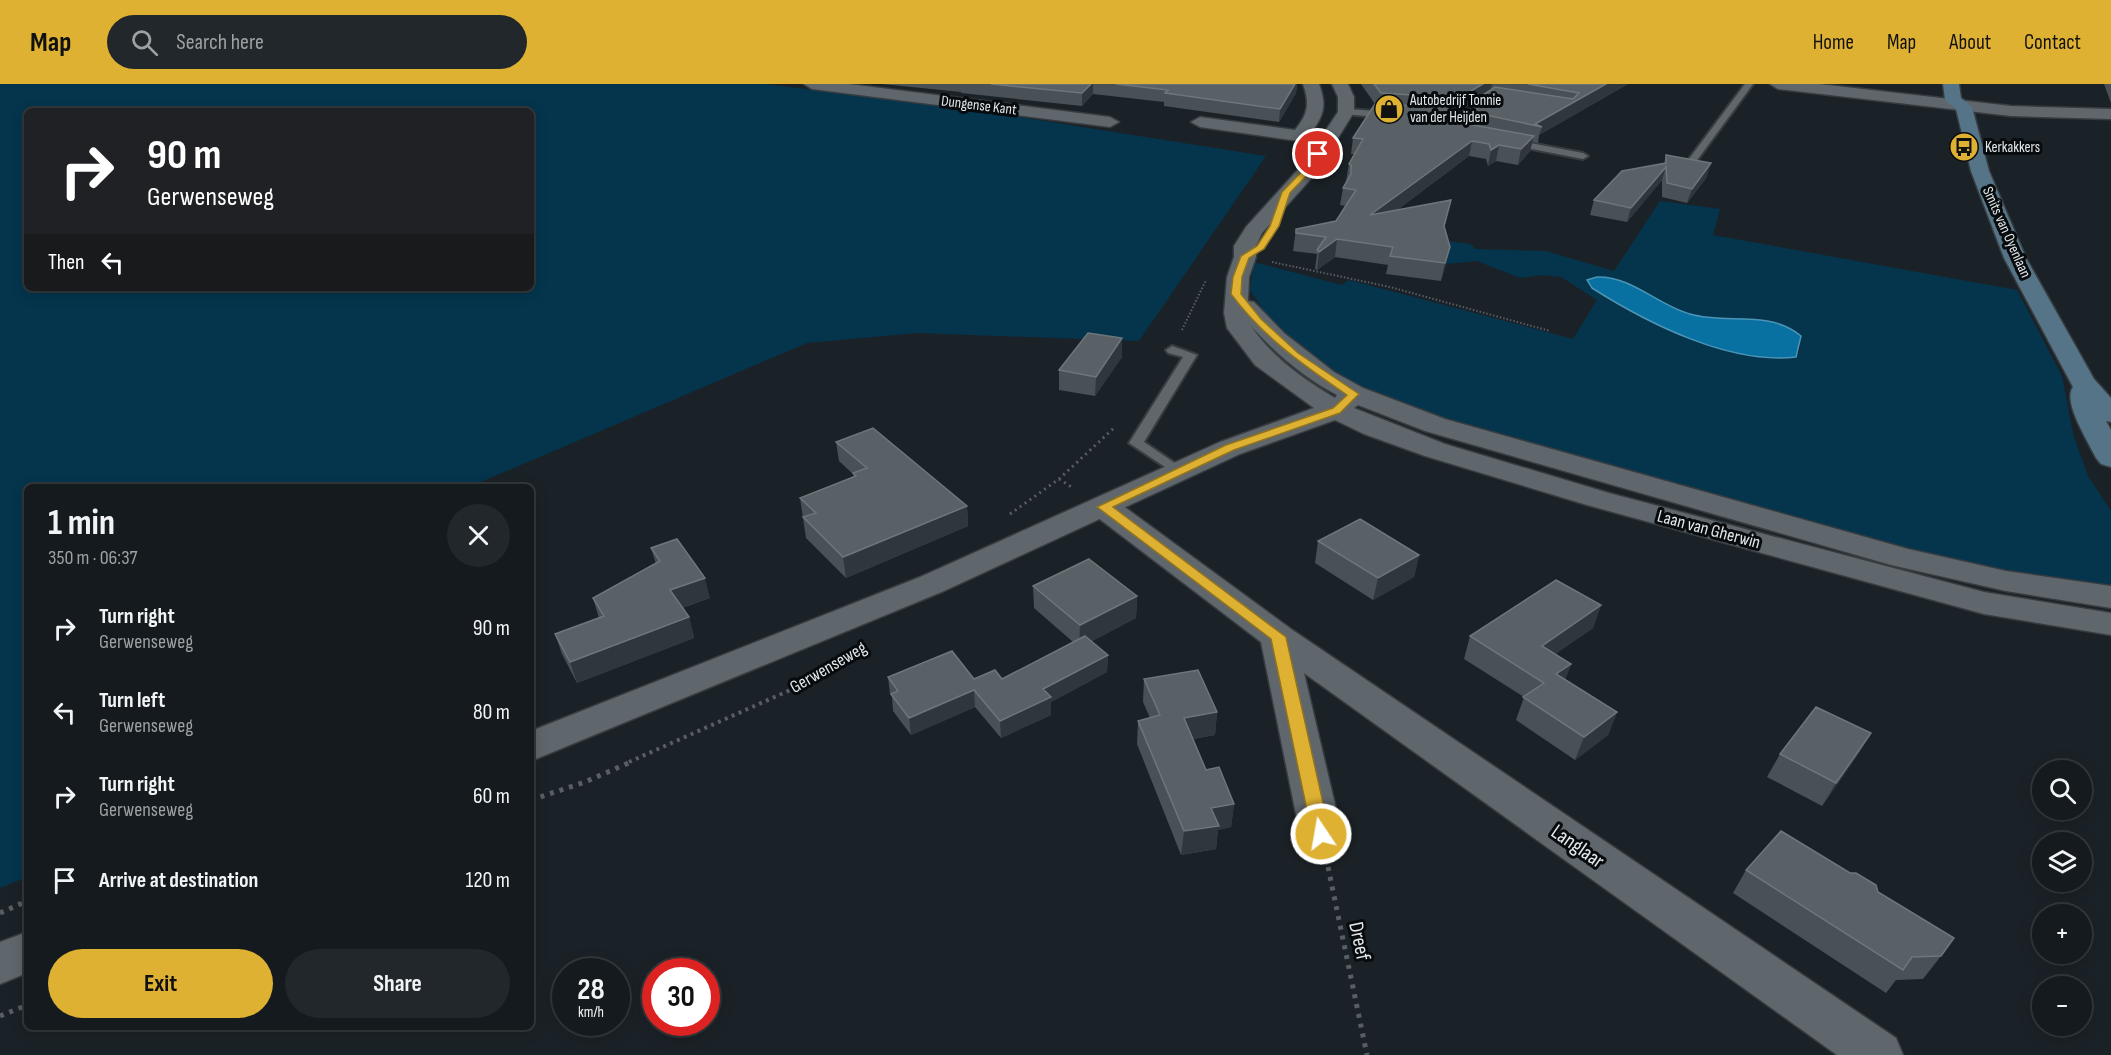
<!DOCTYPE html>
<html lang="en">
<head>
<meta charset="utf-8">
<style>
  body { margin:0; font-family:"Sofia Sans Condensed",sans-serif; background:#21272a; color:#f1f3f6; height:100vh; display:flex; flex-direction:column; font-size:22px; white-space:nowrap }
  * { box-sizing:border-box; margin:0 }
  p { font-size:20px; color:#9da1a4 }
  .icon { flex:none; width:33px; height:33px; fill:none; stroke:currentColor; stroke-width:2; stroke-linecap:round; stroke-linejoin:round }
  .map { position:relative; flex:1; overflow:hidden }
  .details { position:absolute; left:24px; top:400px; width:510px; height:546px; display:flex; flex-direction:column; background:#141a1d; border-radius:9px; box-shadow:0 3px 15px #0003,0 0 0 2px #33383b }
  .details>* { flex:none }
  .top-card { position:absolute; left:24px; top:24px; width:510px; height:183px; border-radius:9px; box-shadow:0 3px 15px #0003,0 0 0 2px #33383b; background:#202124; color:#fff; overflow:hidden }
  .tools { position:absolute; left:2032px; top:676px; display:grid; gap:12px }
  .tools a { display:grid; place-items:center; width:60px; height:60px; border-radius:50%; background:#141a1d; box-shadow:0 3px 15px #0003,0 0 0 2px #33383b; font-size:30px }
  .speed { position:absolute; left:552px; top:874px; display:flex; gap:12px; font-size:30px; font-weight:700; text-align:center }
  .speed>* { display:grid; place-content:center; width:78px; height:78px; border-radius:50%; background:#141a1d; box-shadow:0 3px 15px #0003,0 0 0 2px #33383b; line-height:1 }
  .speed small { font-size:15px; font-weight:400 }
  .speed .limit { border:9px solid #d22; background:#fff; color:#111 }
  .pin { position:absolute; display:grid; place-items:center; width:51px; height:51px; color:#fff; margin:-26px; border:3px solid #fff; border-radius:50%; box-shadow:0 2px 6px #0007 }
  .me { position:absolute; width:66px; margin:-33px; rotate:348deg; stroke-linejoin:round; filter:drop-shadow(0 0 4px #0008) }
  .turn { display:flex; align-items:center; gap:21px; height:126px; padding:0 24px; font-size:27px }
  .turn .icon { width:78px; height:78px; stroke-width:2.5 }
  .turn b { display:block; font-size:42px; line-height:51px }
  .then { display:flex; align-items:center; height:57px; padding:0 24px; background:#0003; gap:12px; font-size:22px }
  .round { display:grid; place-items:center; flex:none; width:63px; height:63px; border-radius:32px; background:#21272a }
  .overview { display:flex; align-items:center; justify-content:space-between; height:102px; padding:0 24px }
  h1 { font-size:36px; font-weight:700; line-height:45px }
  .button { display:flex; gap:12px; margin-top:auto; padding:12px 24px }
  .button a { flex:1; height:69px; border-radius:36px; background:#deb133; color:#111; font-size:24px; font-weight:700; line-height:69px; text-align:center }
  .button a+a { background:#21272a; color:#f1f3f6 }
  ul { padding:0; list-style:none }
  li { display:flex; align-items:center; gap:18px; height:84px; padding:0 24px }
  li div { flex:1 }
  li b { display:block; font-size:22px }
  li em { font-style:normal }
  header { display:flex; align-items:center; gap:36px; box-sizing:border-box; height:84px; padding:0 30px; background:#deb133; color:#111 }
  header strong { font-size:28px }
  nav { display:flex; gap:33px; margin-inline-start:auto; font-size:21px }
  .search { width:420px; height:54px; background:#21272a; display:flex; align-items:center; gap:15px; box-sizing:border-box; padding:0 21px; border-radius:33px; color:#9da1a4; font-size:22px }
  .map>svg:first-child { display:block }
</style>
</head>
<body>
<header>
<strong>Map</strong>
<div class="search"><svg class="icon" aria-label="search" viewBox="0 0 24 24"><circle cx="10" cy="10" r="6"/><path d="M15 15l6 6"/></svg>Search here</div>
<nav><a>Home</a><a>Map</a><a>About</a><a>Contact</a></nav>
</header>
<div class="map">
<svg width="2111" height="971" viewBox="0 0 2111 971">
  <rect width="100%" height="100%" fill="#1b2227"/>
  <path fill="#04354d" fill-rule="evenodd" d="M0 0H765L962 24 1266 72 1139 257 917 249 807 259 469 403 27 404V793L0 804ZM27 27H531V204H27Z
    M1660 117 1720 125 1713 151 2017 206 2062 292 2073 350 2088 392 2111 427V505L1969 484 1446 339 1339 295 1278 248 1250 206 1254 180 1258 179 1342 201 1349 196 1573 255 1597 216 1561 193 1542 191 1520 194 1477 177 1445 180 1432 155 1471 160 1475 165 1546 167 1614 187ZM1617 195C1646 205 1670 228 1702 233 1735 237 1772 229 1801 252L1799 269C1775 268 1749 270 1725 265 1683 257 1622 227 1588 201Z"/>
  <path fill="#0971a1" stroke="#4a95b7" stroke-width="1.5" d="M1597 193C1632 192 1657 221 1690 230 1727 241 1768 225 1801 252L1796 273C1730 281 1647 239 1592 204L1587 196Z"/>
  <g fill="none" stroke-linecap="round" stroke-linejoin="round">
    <g stroke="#363c40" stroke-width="4">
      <path id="service" d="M1745 0H1753L1692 83H1686V79Z
        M1346 25 1390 28 1394 31 1390 34 1343 30Z
        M1509 55 1583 69 1588 72 1583 75 1506 60 1505 58Z
        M1172 262 1197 271 1144 358 1182 384 1184 387 1177 391 1129 359 1183 273 1168 269 1166 266Z"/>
    </g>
    <g stroke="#363c40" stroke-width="3">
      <path id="minor" d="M804 0H849L1110 33 1119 38 1110 43 812 5Z
        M1303 0H1319C1327 21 1324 31 1311 49L1333 52 1336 56 1333 60 1327 61 1200 43 1191 38 1200 33 1295 46C1308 30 1310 20 1303 0Z
        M1770 0H1819L2011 22 2111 25V35L2011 32 1778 5Z
        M1104 414 1115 416 1291 545 1896 954 1903 971H1837L1304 589 1342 750 1336 762 1321 767 1306 762 1300 750 1261 558 1093 430 1089 423 1093 416Z"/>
    </g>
    <g stroke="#363c40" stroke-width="3">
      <path id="tertiary" d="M1332 0H1348L1354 13V28L1317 88 1262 149 1256 162V173L1249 193 1248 217 1254 218 1284 249 1334 288 1363 304 1445 335 1908 465 2006 487 2111 502V524L2006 507 1891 481 1425 347 1358 321 1354 324 1445 360 1609 409 1984 508 2111 529V551L1984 530 1587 421 1425 372 1364 350 1335 336 1240 370 944 507 531 677V647L920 493 1220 358 1314 324 1255 281 1227 244 1224 229 1227 193 1234 173V162L1246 143 1303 80 1338 28V13ZM1251 242C1276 270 1305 294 1337 311L1335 314C1302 294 1273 274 1251 242Z
        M27 848V889L0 900V858Z"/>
    </g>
    <g stroke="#363c40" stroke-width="3">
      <path id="secondary" d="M1943 0H1959L1961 14 1972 23 1989 87 2026 174 2094 295 2111 314V338L2106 337 2111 346V383L2101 380 2096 374C2089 359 2062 318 2073 303L2004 174 1971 87 1956 25 1945 16Z"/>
    </g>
    <path stroke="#585e63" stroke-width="2" stroke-dasharray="1.5 2" stroke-linecap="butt" d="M1272 178 1390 203 1550 247
      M1182 246 1206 196"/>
    <path stroke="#585e63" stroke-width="3" stroke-dasharray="2 4" stroke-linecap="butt" d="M1059 395 1073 404
      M1010 430 1059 395 1115 343"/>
    <path stroke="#585e63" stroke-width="4" stroke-dasharray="3 4.5" stroke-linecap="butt" d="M629 678 788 607 859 564"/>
    <path stroke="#585e63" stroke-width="5" stroke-dasharray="4 6" stroke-linecap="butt" d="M531 716 585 698 633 677
      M1328 783 1367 971
      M0 829 27 817
      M0 932 27 921"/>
    <use href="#service" fill="#5f676d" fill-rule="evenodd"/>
    <use href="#minor" fill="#5f676d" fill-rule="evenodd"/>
    <use href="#tertiary" fill="#5f676d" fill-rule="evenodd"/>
    <use href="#secondary" fill="#557487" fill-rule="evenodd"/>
  </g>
  <path fill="#495056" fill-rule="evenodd" d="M882 0H1297L1296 9 1279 38 1164 22V18L1093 10 1082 22 961 9V8Z
    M1361 0H1628L1539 51 1538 59 1532 58 1530 67 1518 81 1496 77 1488 82 1486 75 1469 72 1397 126 1451 116 1444 144 1450 163 1441 197 1386 190 1388 181 1335 173 1317 186 1315 185 1317 170 1293 167 1296 145 1336 137 1346 122 1340 121 1343 104 1347 97H1346L1349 80 1354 70H1351L1353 54 1375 20ZM1471 20 1468 34 1473 38V41L1465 37 1463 25Z
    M2104 0H2111V19Z
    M1666 71 1707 93 1687 119 1662 113V96L1627 138 1590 131 1594 116 1664 80Z
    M1122 254V273L1095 312 1059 306V286Z
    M836 358 967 422 968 442 846 494 806 454 800 414 854 393 853 390 839 377Z
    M1318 457 1419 471 1414 493 1373 516 1315 479Z
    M651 464 710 514 682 524 689 533 694 554 577 599 562 570 555 550 599 534 593 514 656 480Z
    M1033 502 1137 512 1136 534 1092 557 1108 571 1107 588 1051 618V631L1001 654 975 623 911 651 893 627 892 613 890 610 888 593 1002 595 1073 558 1034 524Z
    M1601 521 1593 544 1555 570 1571 580 1565 596 1617 628 1608 651 1575 676 1516 636 1524 613 1464 575 1470 552Z
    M1144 595 1217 628 1215 651 1193 655 1206 686 1234 720 1231 743 1218 746 1216 765 1181 771 1137 660 1138 637 1150 634 1143 618Z
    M1871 649 1857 672 1822 722 1767 693 1780 670Z
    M1746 786 1878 808 1941 872 1923 895 1896 896 1886 909 1733 809Z"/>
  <path fill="#2f373d" d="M1091 0H1093V10L1082 22V9Z
    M1295 0H1297L1296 9 1279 38 1280 25Z
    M1483 0H1492L1490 9 1472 18 1471 20 1455 30 1459 14Z
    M1606 0H1628L1539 51 1542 43 1535 40Z
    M1534 52 1530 67 1518 81 1521 65Z
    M1472 57 1469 72 1367 148 1370 131Z
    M1499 61 1496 77 1488 82 1491 66Z
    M1711 79 1707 93 1687 119 1692 105Z
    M1666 83 1662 96 1627 138 1631 124Z
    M1337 155 1335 173 1317 186 1319 168Z
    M1450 163 1446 181 1441 197 1445 179Z
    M1122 254V273L1095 312 1096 293Z
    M967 422 968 442 846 494 843 473Z
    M1419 471 1414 493 1373 516 1378 494Z
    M705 494 710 514 675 526 670 506Z
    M1137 512 1136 534 1079 564 1080 541Z
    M1601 521 1593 544 1534 585 1542 562Z
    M689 533 694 554 577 599 570 578Z
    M1108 571 1107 588 1051 618V631L1001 654 1000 637 1043 605Z
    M1571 580 1563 603 1556 590Z
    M974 606 975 623 911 651 909 634Z
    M1217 628 1215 651 1182 657 1184 634Z
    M1617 628 1608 651 1575 676 1584 653Z
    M1871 649 1857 672 1822 722 1836 699Z
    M1234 720 1231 743 1218 746 1216 765 1181 771 1184 747 1211 724Z"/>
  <path fill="#596166" stroke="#6f767b" stroke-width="1.5" d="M991 0H1091L1082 9Z
    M1116 0H1295L1280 25 1165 9 1168 6Z
    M1374 0H1483L1459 14 1381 9Z
    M1528 0H1606L1535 40 1542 43 1476 29 1477 23 1472 18 1495 3 1573 15 1579 9Z
    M1375 20 1460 24 1464 26 1465 37 1473 41 1534 52 1521 65 1499 61 1491 66 1489 60 1472 57 1370 131 1451 116 1444 142 1450 163 1445 179 1390 172 1393 163 1337 155 1319 168 1317 166 1326 153 1296 149V145L1336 137 1356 106 1343 104 1351 90V81L1349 80 1363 55 1353 54Z
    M1666 71 1711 79 1692 105 1667 99 1666 83 1631 124 1594 116 1622 87 1666 79Z
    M1088 249 1122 254 1096 293 1059 286Z
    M873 344 967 422 843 473 803 433 816 429 800 414 856 392 853 389 867 384 836 358Z
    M1360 435 1419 471 1378 494 1318 457Z
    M677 455 705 494 670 506 689 533 570 578 555 550 604 532 593 514 660 477 651 464Z
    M1089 475 1137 512 1080 541 1033 502Z
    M1556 496 1601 521 1542 562 1571 580 1556 590 1617 628 1584 653 1523 613 1544 599 1470 552Z
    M1085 552 1108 571 1043 605 1051 613 1000 637 974 606 909 634 891 610 898 607 888 593 952 567 974 595 995 586 1002 595Z
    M1198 586 1217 628 1184 634 1206 686 1219 683 1234 720 1211 724 1219 742 1184 747 1138 637 1160 631 1144 595Z
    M1816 623 1871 649 1836 699 1780 670Z
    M1781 747 1850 789H1856L1876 801 1878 808 1954 854 1941 872 1912 873 1903 886 1746 786Z"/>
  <path fill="#deb133" stroke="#907321" stroke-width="1.5" d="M1316 68 1322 70 1313 85 1290 109 1279 142 1264 165 1249 174 1242 193 1241 210 1261 235 1298 269 1359 310 1340 329 1234 366 1113 423 1286 553 1330 750 1327 755H1315L1312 750 1271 555 1097 423 1226 361 1333 324 1347 311C1303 281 1263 253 1231 210L1233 193 1241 172 1257 162 1270 142 1282 108 1307 82Z"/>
  <defs>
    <g id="shop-disc" transform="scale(1.5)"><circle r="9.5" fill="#deb133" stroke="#080b0d"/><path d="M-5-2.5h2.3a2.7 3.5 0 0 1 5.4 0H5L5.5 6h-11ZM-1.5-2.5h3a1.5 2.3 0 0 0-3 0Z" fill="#111"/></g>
    <g id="bus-disc" transform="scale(1.5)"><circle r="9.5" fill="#deb133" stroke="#080b0d"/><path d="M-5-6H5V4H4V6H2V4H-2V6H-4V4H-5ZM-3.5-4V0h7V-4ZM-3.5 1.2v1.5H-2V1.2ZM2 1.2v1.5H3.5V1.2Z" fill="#111"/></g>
  </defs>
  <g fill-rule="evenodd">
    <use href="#shop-disc" x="1389" y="25"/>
    <use href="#bus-disc" x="1964" y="63"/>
  </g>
  <g text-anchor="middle" stroke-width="6" stroke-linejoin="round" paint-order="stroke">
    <g font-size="15" fill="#e3e8eb" stroke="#080b0d" text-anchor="start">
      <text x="1410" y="21">Autobedrijf Tonnie<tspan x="1410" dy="17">van der Heijden</tspan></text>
      <text x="1985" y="68">Kerkakkers</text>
    </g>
    <g font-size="15" fill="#e3e8eb" stroke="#080b0d">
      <text transform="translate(979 21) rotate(7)" y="5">Dungense Kant</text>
      <text transform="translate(2007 148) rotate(66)" y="5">Smits van Oyenlaan</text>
    </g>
    <g font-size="18" fill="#e3e8eb" stroke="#080b0d">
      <text transform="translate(1709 445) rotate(15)" y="6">Laan van Gherwin</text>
      <text transform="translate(828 583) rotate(-30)" y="6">Gerwenseweg</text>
    </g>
    <g font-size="21" fill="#e3e8eb" stroke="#080b0d">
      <text transform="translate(1578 762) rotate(35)" y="7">Langlaar</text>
      <text transform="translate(1360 857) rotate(78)" y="7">Dreef</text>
    </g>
  </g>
</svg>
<div class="tools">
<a><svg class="icon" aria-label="search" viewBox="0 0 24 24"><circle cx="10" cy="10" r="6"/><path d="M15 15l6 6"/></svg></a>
<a><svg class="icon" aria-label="layers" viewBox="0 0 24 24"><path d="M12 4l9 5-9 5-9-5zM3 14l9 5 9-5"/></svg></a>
<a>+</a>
<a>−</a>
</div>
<div class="speed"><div>28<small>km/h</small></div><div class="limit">30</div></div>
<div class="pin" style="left:1318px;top:70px;background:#d93025"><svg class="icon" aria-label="arrive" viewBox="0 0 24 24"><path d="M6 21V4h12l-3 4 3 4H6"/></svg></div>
<svg class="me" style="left:1321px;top:750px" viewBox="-20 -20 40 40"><circle r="17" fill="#deb133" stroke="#fff" stroke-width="3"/><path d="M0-11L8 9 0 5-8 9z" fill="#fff"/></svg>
<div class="top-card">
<div class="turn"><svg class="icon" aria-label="right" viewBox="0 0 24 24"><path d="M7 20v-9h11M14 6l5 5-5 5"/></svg><div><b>90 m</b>Gerwenseweg</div></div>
<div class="then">Then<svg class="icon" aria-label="left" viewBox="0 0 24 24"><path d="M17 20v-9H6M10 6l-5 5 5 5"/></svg></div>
</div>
<section class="details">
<div class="overview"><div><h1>1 min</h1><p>350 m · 06:37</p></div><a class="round"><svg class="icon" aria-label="close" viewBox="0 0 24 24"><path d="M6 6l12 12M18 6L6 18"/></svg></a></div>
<ul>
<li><svg class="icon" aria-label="right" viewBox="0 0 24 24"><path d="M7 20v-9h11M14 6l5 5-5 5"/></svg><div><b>Turn right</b><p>Gerwenseweg</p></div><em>90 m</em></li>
<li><svg class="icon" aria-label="left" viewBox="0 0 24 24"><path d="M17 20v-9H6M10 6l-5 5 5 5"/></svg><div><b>Turn left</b><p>Gerwenseweg</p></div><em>80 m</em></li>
<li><svg class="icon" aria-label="right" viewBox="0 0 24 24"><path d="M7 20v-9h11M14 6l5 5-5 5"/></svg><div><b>Turn right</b><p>Gerwenseweg</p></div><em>60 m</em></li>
<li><svg class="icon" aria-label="arrive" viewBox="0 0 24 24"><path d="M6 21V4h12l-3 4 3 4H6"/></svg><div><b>Arrive at destination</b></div><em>120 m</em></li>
</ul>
<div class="button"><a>Exit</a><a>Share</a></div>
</section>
</div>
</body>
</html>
